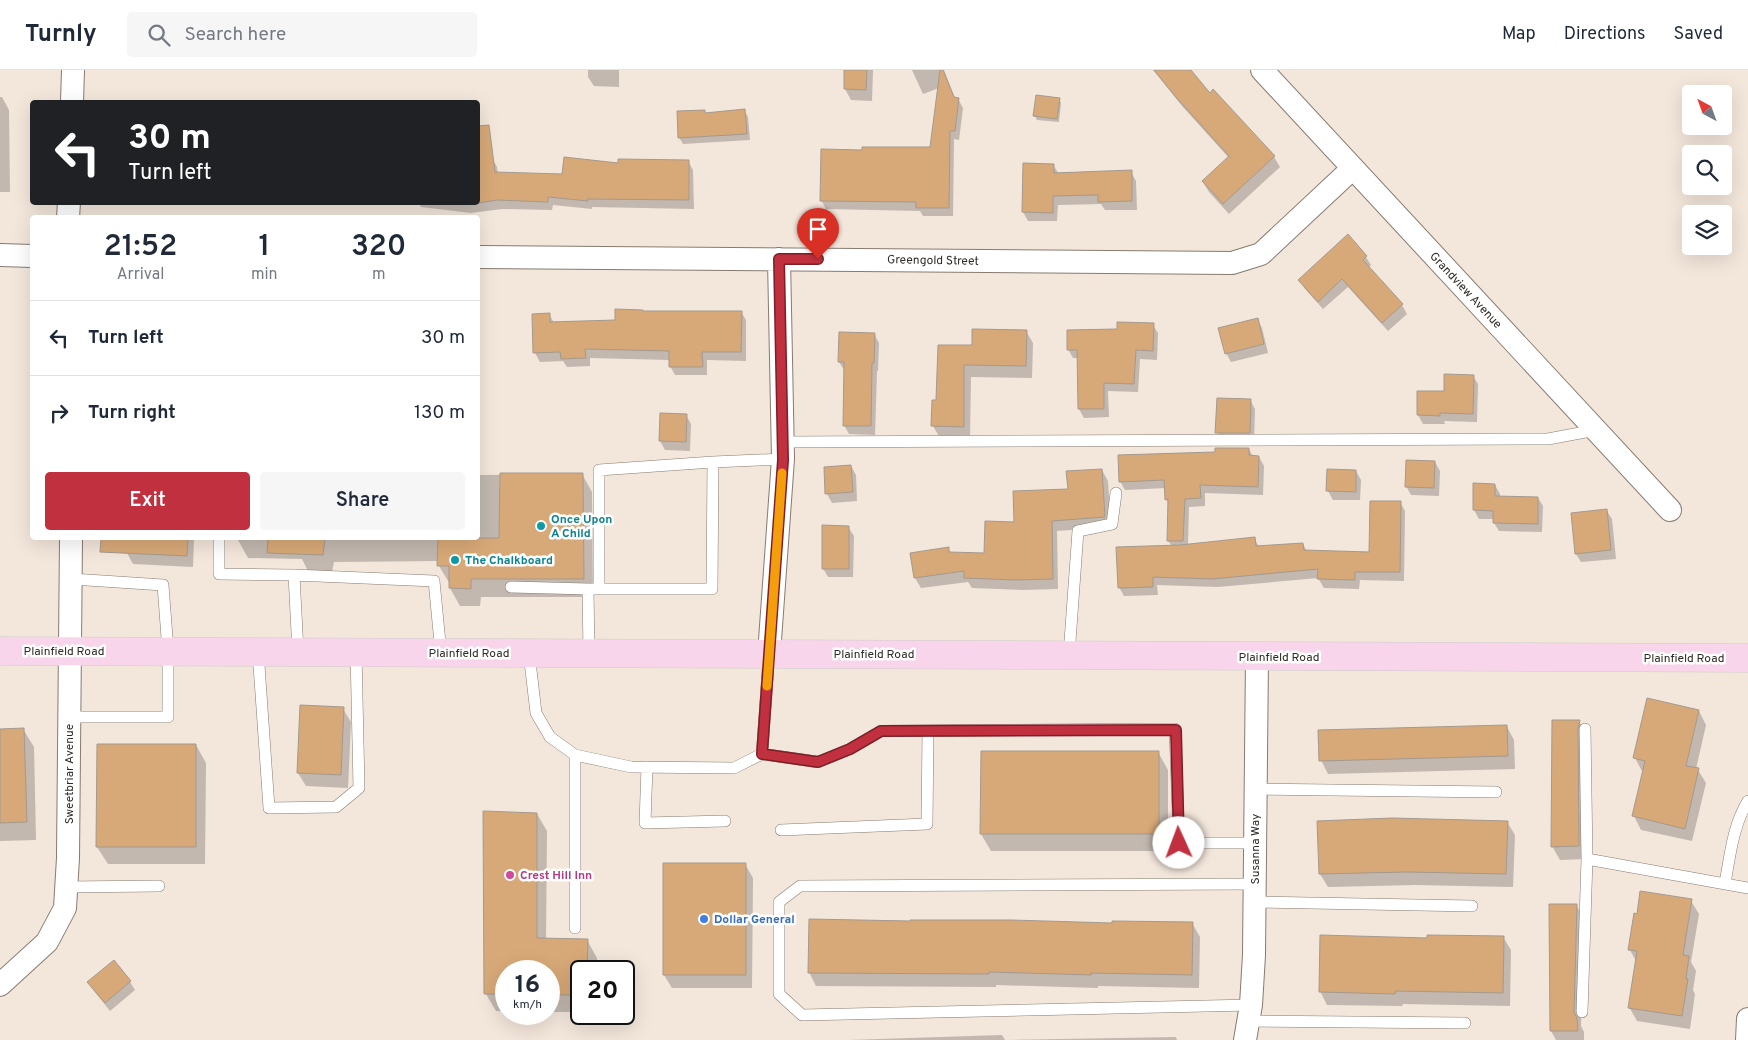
<!DOCTYPE html>
<html lang="en">
<head>
<meta charset="utf-8">
<style>
  body { margin:0; font-family:Overpass,sans-serif; background:#f6f6f7; color:#1f2937; height:100vh; display:flex; flex-direction:column; font-size:19px; white-space:nowrap }
  * { box-sizing:border-box; margin:0 }
  p { font-size:16px; color:#747a83 }
  .icon { flex:none; width:28px; height:28px; fill:none; stroke:currentColor; stroke-width:2; stroke-linecap:round; stroke-linejoin:round }
  .map { position:relative; flex:1; overflow:hidden }
  .details { position:absolute; left:30px; top:145px; width:450px; height:325px; display:flex; flex-direction:column; background:#fff; border-radius:5px; box-shadow:0 5px 20px #0002 }
  .details>* { flex:none }
  .hud { position:absolute; left:30px; top:30px; width:450px; height:105px; border-radius:5px; box-shadow:0 5px 20px #0002; background:#202124; color:#fff; overflow:hidden }
  .needle { width:32px; rotate:319deg }
  .tools { position:absolute; left:1682px; top:15px; display:grid; gap:10px }
  .tools a { display:grid; place-items:center; width:50px; height:50px; border-radius:5px; background:#fff; box-shadow:0 5px 20px #0002; font-size:25px }
  .speed { position:absolute; left:495px; top:890px; display:flex; gap:10px; font-size:25px; font-weight:700; text-align:center }
  .speed>* { display:grid; place-content:center; width:65px; height:65px; border-radius:50%; background:#fff; box-shadow:0 5px 20px #0002; line-height:1 }
  .speed small { font-size:12px; font-weight:400 }
  .speed .limit { border:2px solid #111; border-radius:8px; background:#fff; color:#111 }
  .pin { position:absolute; display:grid; place-items:center; width:42px; height:42px; color:#fff; margin:-51px -21px; border-radius:50% 50% 50% 0; rotate:-45deg; box-shadow:0 0 5px #0007 }
  .pin .icon { rotate:45deg }
  .me { position:absolute; width:55px; margin:-28px; rotate:358deg; stroke-linejoin:round; filter:drop-shadow(0 0 4px #0008) }
  .turn { display:flex; align-items:center; gap:18px; height:105px; padding:0 15px; font-size:22px }
  .turn .icon { width:65px; height:65px; stroke-width:2.5 }
  .turn b { display:block; font-size:35px; line-height:42px }
  .eta { display:flex; justify-content:space-evenly; align-items:center; height:85px; text-align:center }
  .eta b { font-size:30px; font-weight:600; line-height:35px }
  .action { display:flex; gap:10px; margin-top:auto; padding:10px 15px }
  .action a { flex:1; height:58px; border-radius:5px; background:#c0303e; color:#fff; font-size:20px; font-weight:600; line-height:58px; text-align:center }
  .action a+a { background:#f6f6f7; color:#1f2937 }
  ul { padding:0; list-style:none }
  li { display:flex; align-items:center; gap:15px; height:75px; padding:0 15px; border-top:1px solid #e0e1e3 }
  li div { flex:1 }
  li b { display:block; font-size:19px }
  li em { font-style:normal }
  header { display:flex; align-items:center; gap:30px; box-sizing:border-box; height:70px; padding:0 25px; background:#fff; border-bottom:1px solid #e0e1e3 }
  header strong { font-size:24px }
  nav { display:flex; gap:28px; margin-inline-start:auto; font-size:18px }
  .search { width:350px; height:45px; background:#f6f6f7; display:flex; align-items:center; gap:12px; box-sizing:border-box; padding:0 18px; border-radius:5px; color:#747a83; font-size:19px }
  .map>svg:first-child { display:block }
</style>
</head>
<body>
<header>
<strong>Turnly</strong>
<div class="search"><svg class="icon" aria-label="search" viewBox="0 0 24 24"><circle cx="10" cy="10" r="6"/><path d="M15 15l6 6"/></svg>Search here</div>
<nav><a>Map</a><a>Directions</a><a>Saved</a></nav>
</header>
<div class="map">
<svg width="1748" height="970" viewBox="0 0 1748 970">
  <rect width="100%" height="100%" fill="#f3e6db"/>
  <path fill="#0003" d="M588 0H619V17L594 16 588 7Z
    M846 0H873L872 31 851 30 845 19Z
    M912 0H944L955 28 958 29 963 38 959 70 954 69 953 146H923L920 141 826 139 821 130 863 81 931 79 939 18 923 24Z
    M1153 0H1189L1209 25 1213 21 1274 87 1280 97 1229 144 1209 122 1203 112 1229 88 1182 36Z
    M0 27H2L9 40 10 122H0Z
    M1059 29 1061 33 1059 52 1037 50 1035 46Z
    M744 40 748 47 750 70 683 74 679 67 704 41 706 44Z
    M492 88 497 97 498 104 564 105 619 94 688 91 693 100 694 139 592 137V139L553 135 552 140 502 139 471 143 421 137 418 132H478V90Z
    M1024 94 1053 95 1059 104 1131 102 1136 111 1137 140H1105L1101 134 1058 135 1057 151H1028L1023 142Z
    M1366 187 1371 195 1368 198 1402 235 1407 244 1388 261 1348 217 1323 239 1305 219 1300 211Z
    M741 242 746 250V291L707 290V305H675L670 296V290L590 288V296L567 297 563 291 540 292 535 283 534 245 549 244 554 253 616 251Z
    M1257 249 1262 258 1268 283 1231 292 1226 283Z
    M1153 255 1158 263 1157 290 1140 289 1138 322 1108 321 1109 347 1084 348 1079 339V288H1073L1068 279 1118 261Z
    M1026 261 1033 273 1032 308 971 307 970 369 940 368 933 356 938 331 973 276Z
    M874 264 879 273 878 301H877L875 365 849 364 844 355V300L839 292Z
    M1473 306 1478 314 1477 352 1444 351 1445 354H1423L1418 345 1445 323Z
    M1250 330 1255 339 1254 371H1222L1217 362Z
    M686 345 691 354 690 381 665 380 660 371Z
    M1249 379 1253 387H1259L1264 396 1263 425 1205 423V436L1189 437 1188 475 1254 468 1259 477 1303 474 1307 482 1371 483 1400 432 1405 441 1404 511 1360 510 1359 519 1324 518 1318 508 1218 517 1157 515 1158 525 1124 526 1119 517 1172 476 1168 471 1169 435 1166 429V418L1125 420 1120 411 1216 383Z
    M1435 392 1440 401 1439 426 1411 425 1406 416Z
    M851 396 856 405 857 431 832 433 827 424 825 398Z
    M1102 400 1108 411 1111 457 1057 461 1058 519 1022 520 972 518 968 512 921 518 915 508 911 484 948 478 951 483 985 484 1015 453Z
    M1356 401 1361 410 1360 430H1333L1328 421Z
    M582 404 592 422 593 527H481L480 536H460L450 518V514L439 496V491L334 492 332 502 308 501 302 489 248 488 238 470V468H478V405Z
    M1495 415 1500 424V427L1538 428 1543 436 1542 462 1499 461 1494 453V449H1479L1474 440Z
    M1607 441 1612 449 1616 489 1581 492 1576 484Z
    M848 457 854 466 853 507H828L823 498Z
    M127 468H194L193 497 133 494 127 483Z
    M343 639 351 652 348 718 306 716 298 703Z
    M1699 641 1706 655 1696 699 1698 700 1706 713 1692 771 1641 760 1634 746 1644 702 1642 701 1635 688Z
    M1579 651 1586 665V789L1560 790 1552 776Z
    M1507 657 1514 670 1515 699 1328 704 1321 690Z
    M23 659 34 677 36 770 0 771V660Z
    M196 675 206 693 205 794H108L97 777Z
    M1158 682 1168 700V781H991L981 764Z
    M537 744 547 761 546 869 587 870 597 888V901H581V942H549V901H506V941H496L486 924Z
    M1319 752H1507L1515 765 1513 817 1415 815 1328 817 1320 804Z
    M745 794 753 808 752 918H672L664 905V795Z
    M1691 831 1699 844 1691 892 1696 901 1693 920 1695 924 1690 959 1637 951 1629 937 1637 893 1630 880Z
    M1576 835 1584 849 1581 956 1584 962V970H1556L1551 961Z
    M911 853H1192L1200 867 1199 918 1098 916V918L996 915V917L816 916 809 902Z
    M1503 867 1511 880 1510 936 1403 934 1402 936 1327 935 1320 921 1428 870Z
    M89 912H130L135 920 110 941 94 921Z
    M1002 965 1005 970 1176 967 1177 970H848Z"/>
  <path fill="#d8a978" stroke="#a4998e" d="M844 0H867L866 20 844 19Z
    M940 0H943L954 27 959 28 955 61H950L949 138H916V132L820 131 821 79 862 80V77H930Z
    M1154 0H1191L1210 23 1213 19 1275 86 1223 134 1202 111 1229 86 1175 26Z
    M1036 25 1060 28 1057 49 1033 46Z
    M745 39 747 64 678 68 677 41 705 40V43Z
    M489 55 495 102 562 104 564 87 618 93V89L689 90V130L588 129V131L548 127V132L497 130 478 133V56Z
    M1023 93 1054 94V103L1132 100V131L1098 132V125L1053 126V143L1022 142Z
    M1348 164 1367 186 1363 190 1403 234 1382 253 1342 209 1318 232 1298 210Z
    M615 239 643 240V241H742L741 282H702L703 297H669V281L585 279 586 288 561 289 560 282 533 283 532 244 550 243V252L615 250Z
    M1258 248 1264 274 1225 284 1218 258Z
    M1117 252 1154 253 1153 281 1136 280 1134 314 1104 313V339H1078L1077 280H1067V260L1117 259Z
    M972 259 1027 260 1026 296 964 295V357L931 356 932 330H936L938 275H972Z
    M839 262 875 263 874 293H872L871 356H843L844 292H838Z
    M1444 304 1474 305 1473 344 1440 343V346L1417 345V321H1444Z
    M1217 328 1251 329 1250 363H1215Z
    M660 343 687 344 686 372 659 371Z
    M1215 378H1249V385L1259 386 1258 417 1200 415 1201 428 1185 429 1183 471H1167L1168 429 1165 430 1164 410 1119 412 1118 385 1215 382Z
    M1406 390 1435 391 1434 418 1405 417Z
    M851 395 853 422 825 424 824 397Z
    M1102 399 1105 447 1052 451 1053 509 1015 510 964 508V501L914 508 910 483 949 477V482L984 483 985 451 1014 452 1013 421 1068 419 1066 401Z
    M1327 399 1356 400V422L1326 421Z
    M500 403H583L584 509H471V519L449 518V496H437L438 468H499Z
    M1473 413 1495 414V426L1538 427V454L1493 453V441L1473 440Z
    M1370 431H1401L1400 502H1355V510L1317 509 1318 499 1212 509 1153 507V517L1118 518 1116 477 1180 475 1255 467 1256 476 1303 473 1304 480 1369 482Z
    M1607 439 1611 480 1575 484 1571 443Z
    M822 455 849 456V499H822Z
    M101 468H188L187 486 100 482Z
    M268 468H325L323 485 267 483Z
    M1647 628 1699 640 1686 696 1699 698 1685 759 1632 746 1645 691 1633 688Z
    M300 635 344 637 341 705 297 703Z
    M1552 650H1580L1578 659 1579 776 1551 777Z
    M1507 655 1508 686 1319 691 1318 660Z
    M24 658 27 752 0 753V659Z
    M97 674H196V777H96Z
    M981 681H1159V764H980Z
    M483 741 537 743V868L588 869 587 901H581V925H549V901H506V924H484Z
    M1392 748 1508 751 1506 804 1407 802 1319 804 1317 751Z
    M663 793H746V905H663Z
    M1640 821 1692 829 1683 885 1689 886 1686 909H1688L1682 946 1628 938 1637 881 1628 880 1634 843 1637 844Z
    M1549 834H1577L1574 942 1577 948 1578 961H1550Z
    M809 849 910 851V850H1011L1112 853V851L1193 852 1192 905 1091 903V905L989 902V904L808 903Z
    M1320 865 1427 868V865L1504 866 1503 923 1396 921 1395 924 1319 922Z
    M114 890 131 911 105 933 87 912Z"/>
  <g fill="none" stroke-linecap="round" stroke-linejoin="round">
    <g stroke="#877b71" stroke-width="12">
      <path id="service" d="M783 372 1548 369 1596 360
        M219 468V504L294 505
        M511 517 588 519
        M599 519V400L713 392
        M258 581 269 738 336 737 359 718 356 582
        M298 582 294 505 434 511 441 583
        M529 583 536 643 550 667 575 685 631 697 734 698 762 684
        M589 583 588 519H712L713 392 783 389
        M769 584 762 684 818 692 850 679 881 661 1175 659 1179 773H1256
        M1069 585 1078 461 1112 454 1116 423
        M69 647H168V581L163 515 72 509
        M1585 659 1587 789 1748 818
        M575 685V858
        M647 697 645 753 725 751
        M1255 719 1496 722
        M781 760 927 754 928 661
        M1725 813C1730 786 1733 755 1748 731
        M66 817 159 816
        M1254 832 1472 836
        M1251 935 802 945 779 924V832L800 816 1255 814
        M1582 942 1587 789
        M1249 951 1465 953"/>
    </g>
    <g stroke="#877b71" stroke-width="24">
      <path id="minor" d="M1262 0 1670 440
        M72 32 73 0
        M68 148 69 132
        M0 185 32 186
        M478 187 1232 193 1261 184 1353 98
        M769 584 783 389 779 189
        M0 915 47 872 65 838 68 788 71 468
        M1245 970 1251 935 1254 885 1257 587
        M1747 970 1748 949"/>
    </g>
    <g stroke="#cdcccb" stroke-width="29">
      <path id="primary" d="M0 581 1748 588"/>
    </g>
    <use href="#service" stroke="#fff" stroke-width="11"/>
    <use href="#minor" stroke="#fff" stroke-width="22"/>
    <use href="#primary" stroke="#f8d5ea" stroke-width="28"/>
  </g>
  <g fill="none" stroke-linecap="round" stroke-linejoin="round">
    <g stroke="#7d1f28" stroke-width="12">
      <path id="route" d="M818 189H779L783 390 762 684 818 692 850 679 881 661 1176 660 1179 773"/>
    </g>
    <use href="#route" stroke="#c0303e" stroke-width="9"/>
    <path stroke="#f59e0b" stroke-width="9" d="M767 616 782 403"/>
  </g>
  <g fill="#0f9aa8" stroke="#fff" stroke-width="2">
    <circle cx="541" cy="456" r="5"/>
    <circle cx="455" cy="490" r="5"/>
  </g>
  <circle fill="#d1479c" stroke="#fff" stroke-width="2" cx="510" cy="805" r="5"/>
  <circle fill="#3f7fe0" stroke="#fff" stroke-width="2" cx="704" cy="849" r="5"/>
  <g text-anchor="middle" stroke-width="5" stroke-linejoin="round" paint-order="stroke">
    <g font-size="12" fill="#2e2a25" stroke="#fff">
      <text transform="translate(933 190) rotate(1)" y="4">Greengold Street</text>
      <text transform="translate(1466 220) rotate(47)" y="4">Grandview Avenue</text>
      <text x="64" y="585">Plainfield Road</text>
      <text x="469" y="587">Plainfield Road</text>
      <text x="874" y="588">Plainfield Road</text>
      <text x="1279" y="591">Plainfield Road</text>
      <text x="1684" y="592">Plainfield Road</text>
      <text transform="translate(69 704) rotate(-90)" y="4">Sweetbriar Avenue</text>
      <text transform="translate(1255 779) rotate(-90)" y="4">Susanna Way</text>
    </g>
    <g font-size="12" font-weight="bold" fill="#0d838f" stroke="#fff" text-anchor="start">
      <text x="551" y="453">Once Upon<tspan x="551" dy="14">A Child</tspan></text>
      <text x="465" y="494">The Chalkboard</text>
    </g>
    <g font-size="12" font-weight="bold" fill="#b23c85" stroke="#fff" text-anchor="start">
      <text x="520" y="809">Crest Hill Inn</text>
    </g>
    <g font-size="12" font-weight="bold" fill="#366cbe" stroke="#fff" text-anchor="start">
      <text x="714" y="853">Dollar General</text>
    </g>
  </g>
</svg>
<div class="tools">
<a><svg class="needle" viewBox="-14 -14 28 28"><path d="M0-13l5 13h-10z" fill="#e53935"/><path d="M0 13l5-13h-10z" fill="#747a83"/></svg></a>
<a><svg class="icon" aria-label="search" viewBox="0 0 24 24"><circle cx="10" cy="10" r="6"/><path d="M15 15l6 6"/></svg></a>
<a><svg class="icon" aria-label="layers" viewBox="0 0 24 24"><path d="M12 4l9 5-9 5-9-5zM3 14l9 5 9-5"/></svg></a>
</div>
<div class="speed"><div>16<small>km/h</small></div><div class="limit">20</div></div>
<div class="pin" style="left:818px;top:189px;background:#d93025"><svg class="icon" aria-label="arrive" viewBox="0 0 24 24"><path d="M6 21V4h12l-3 4 3 4H6"/></svg></div>
<svg class="me" style="left:1179px;top:773px" viewBox="-20 -20 40 40"><circle r="19" fill="#fff"/><path d="M0-13L10 11 0 6-10 11z" fill="#c0303e"/></svg>
<div class="hud">
<div class="turn"><svg class="icon" aria-label="left" viewBox="0 0 24 24"><path d="M17 20v-9H6M10 6l-5 5 5 5"/></svg><div><b>30 m</b>Turn left</div></div>
</div>
<section class="details">
<div class="eta">
<div><b>21:52</b><p>Arrival</p></div>
<div><b>1</b><p>min</p></div>
<div><b>320</b><p>m</p></div>
</div>
<ul>
<li><svg class="icon" aria-label="left" viewBox="0 0 24 24"><path d="M17 20v-9H6M10 6l-5 5 5 5"/></svg><div><b>Turn left</b></div><em>30 m</em></li>
<li><svg class="icon" aria-label="right" viewBox="0 0 24 24"><path d="M7 20v-9h11M14 6l5 5-5 5"/></svg><div><b>Turn right</b></div><em>130 m</em></li>
</ul>
<div class="action"><a>Exit</a><a>Share</a></div>
</section>
</div>
</body>
</html>
